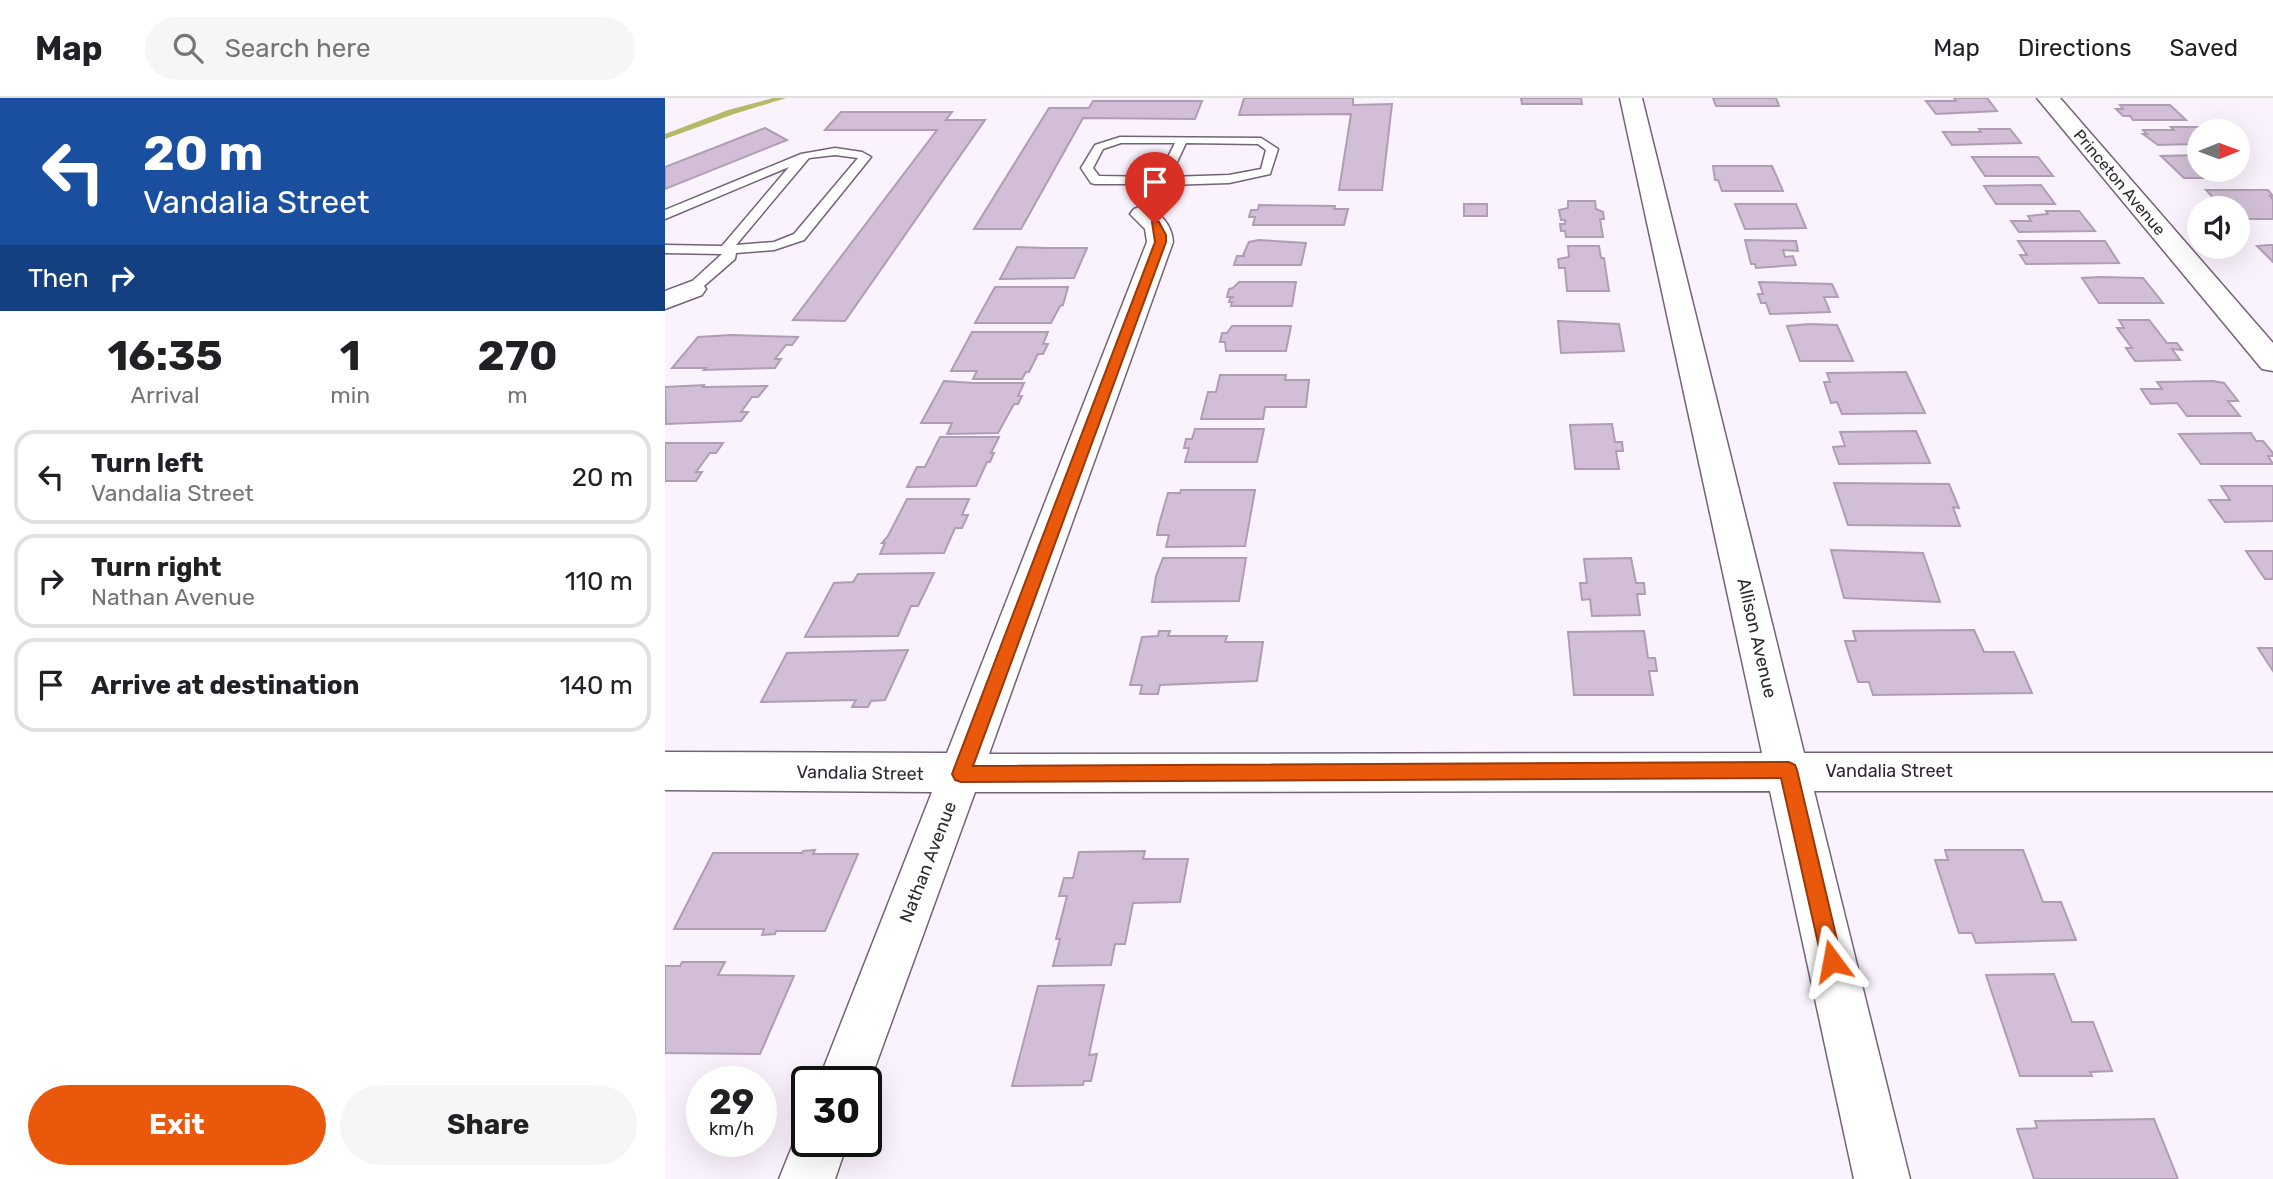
<!DOCTYPE html>
<html lang="en">
<head>
<meta charset="utf-8">
<style>
  body { margin:0; font-family:Rubik,sans-serif; background:#f6f6f6; color:#202124; height:100vh; display:flex; flex-direction:column; font-size:26px; white-space:nowrap }
  * { box-sizing:border-box; margin:0 }
  p { font-size:23px; color:#757577 }
  .icon { flex:none; width:38px; height:38px; fill:none; stroke:currentColor; stroke-width:2; stroke-linecap:round; stroke-linejoin:round }
  .map { position:relative; flex:1; overflow:hidden }
  .side { display:flex; flex-direction:column; background:#fff; width:665px }
  .side>* { flex:none }
  .guide { background:#1a4fa0; color:#fff; overflow:hidden }
  .needle { width:46px; rotate:89deg }
  .tools { position:absolute; left:1522px; top:21px; display:grid; gap:14px }
  .tools a { display:grid; place-items:center; width:63px; height:63px; border-radius:50%; background:#fff; box-shadow:0 7px 28px #0002; font-size:35px }
  .speed { position:absolute; left:21px; top:968px; display:flex; gap:14px; font-size:35px; font-weight:700; text-align:center }
  .speed>* { display:grid; place-content:center; width:91px; height:91px; border-radius:50%; background:#fff; box-shadow:0 7px 28px #0002; line-height:1 }
  .speed small { font-size:18px; font-weight:400 }
  .speed .limit { border:4px solid #111; border-radius:10px; background:#fff; color:#111 }
  .pin { position:absolute; display:grid; place-items:center; width:60px; height:60px; color:#fff; margin:-72px -30px; border-radius:50% 50% 50% 0; rotate:-45deg; box-shadow:0 0 7px #0007 }
  .pin .icon { rotate:45deg }
  .me { position:absolute; width:77px; margin:-38px; rotate:347deg; stroke-linejoin:round; filter:drop-shadow(0 0 5px #0008) }
  .turn { display:flex; align-items:center; gap:24px; height:147px; padding:0 28px; font-size:32px }
  .turn .icon { width:91px; height:91px; stroke-width:2.5 }
  .turn b { display:block; font-size:49px; line-height:60px }
  .then { display:flex; align-items:center; height:66px; padding:0 28px; background:#0003; gap:14px; font-size:26px }
  .eta { display:flex; justify-content:space-evenly; align-items:center; height:119px; text-align:center }
  .eta b { font-size:42px; font-weight:700; line-height:49px }
  .action { display:flex; gap:14px; margin-top:auto; padding:14px 28px }
  .action a { flex:1; height:80px; border-radius:42px; background:#ea580c; color:#fff; font-size:28px; font-weight:700; line-height:80px; text-align:center }
  .action a+a { background:#f6f6f6; color:#202124 }
  ul { padding:0; list-style:none }
  li { display:flex; align-items:center; gap:21px; height:94px; margin:0 14px 10px; padding:0 14px; border:4px solid #e0e0e0; border-radius:21px }
  li div { flex:1 }
  li b { display:block; font-size:26px }
  li em { font-style:normal }
  header { display:flex; align-items:center; gap:42px; box-sizing:border-box; height:98px; padding:0 35px; background:#fff; border-bottom:2px solid #e0e0e0 }
  header strong { font-size:33px }
  nav { display:flex; gap:38px; margin-inline-start:auto; font-size:24px }
  .search { width:490px; height:63px; background:#f6f6f6; display:flex; align-items:center; gap:18px; box-sizing:border-box; padding:0 24px; border-radius:38px; color:#757577; font-size:26px }
  main { display:flex; flex:1; min-height:0 }
  .map>svg:first-child { display:block }
</style>
</head>
<body>
<header>
<strong>Map</strong>
<div class="search"><svg class="icon" aria-label="search" viewBox="0 0 24 24"><circle cx="10" cy="10" r="6"/><path d="M15 15l6 6"/></svg>Search here</div>
<nav><a>Map</a><a>Directions</a><a>Saved</a></nav>
</header>
<main>
<section class="side">
<div class="guide">
<div class="turn"><svg class="icon" aria-label="left" viewBox="0 0 24 24"><path d="M17 20v-9H6M10 6l-5 5 5 5"/></svg><div><b>20 m</b>Vandalia Street</div></div>
<div class="then">Then<svg class="icon" aria-label="right" viewBox="0 0 24 24"><path d="M7 20v-9h11M14 6l5 5-5 5"/></svg></div>
</div>
<div class="eta">
<div><b>16:35</b><p>Arrival</p></div>
<div><b>1</b><p>min</p></div>
<div><b>270</b><p>m</p></div>
</div>
<ul>
<li><svg class="icon" aria-label="left" viewBox="0 0 24 24"><path d="M17 20v-9H6M10 6l-5 5 5 5"/></svg><div><b>Turn left</b><p>Vandalia Street</p></div><em>20 m</em></li>
<li><svg class="icon" aria-label="right" viewBox="0 0 24 24"><path d="M7 20v-9h11M14 6l5 5-5 5"/></svg><div><b>Turn right</b><p>Nathan Avenue</p></div><em>110 m</em></li>
<li><svg class="icon" aria-label="arrive" viewBox="0 0 24 24"><path d="M6 21V4h12l-3 4 3 4H6"/></svg><div><b>Arrive at destination</b></div><em>140 m</em></li>
</ul>
<div class="action"><a>Exit</a><a>Share</a></div>
</section>
<div class="map">
<svg width="1608" height="1081" viewBox="0 0 1608 1081">
  <rect width="100%" height="100%" fill="#faf2fc"/>
  <g fill="none" stroke-linecap="round" stroke-linejoin="round">
    <path fill="#b8b968" fill-rule="evenodd" d="M108 0H121L69 16 0 41V36L63 12Z"/>
  </g>
  <path fill="#d2bfd7" stroke="#af9db4" stroke-width="2" d="M579 0H688V7L727 6 717 92H674L686 16 574 17Z
    M856 0H916L917 6H857Z
    M1048 0H1111L1114 8H1051Z
    M1289 0H1322L1332 13 1271 16 1261 3H1291Z
    M428 3H537L530 21 418 20 356 131H309L384 10H424Z
    M1455 7H1505L1521 22H1468L1465 18H1458L1451 11H1458Z
    M176 14H287L281 22H320L180 223 128 222 272 32H160Z
    M1506 29H1544L1548 33H1535V43L1525 44 1527 46 1493 47 1478 36H1482L1478 32H1509Z
    M100 30 122 42 0 91V69Z
    M1314 31H1345L1356 45 1287 47 1278 34H1316Z
    M1535 57V72H1555L1564 80H1519L1496 58Z
    M1307 59H1373L1388 78H1320Z
    M1048 68H1107L1118 93H1057L1053 82H1050Z
    M1376 87 1390 106H1331L1319 88Z
    M1541 92H1603L1608 98H1605L1608 101V121H1573V110L1557 109Z
    M903 103H930L931 111 938 114 939 121H935L938 139H901L900 133H896L895 126H900V122H896L894 112 903 110Z
    M799 106H822V118H799Z
    M1070 106H1131L1141 130 1080 131Z
    M594 107 670 108 669 111H683L679 127H588L590 119H584L586 112H593Z
    M1381 113H1414L1430 133 1354 134 1346 123H1366L1363 118 1383 116Z
    M594 142 641 145 636 167H569L572 158H580L578 157 584 144Z
    M1080 142 1131 143 1133 153 1118 152 1120 159 1128 158 1131 167 1091 170 1090 166H1086Z
    M1353 143H1440L1454 165 1361 166 1355 157H1362Z
    M1604 147H1608V164L1592 148Z
    M903 148H934L936 160H939L944 193H902L900 170H894L893 161 904 159Z
    M352 149 380 150H422L409 180 335 181Z
    M1435 179 1478 180 1498 205H1434L1417 180Z
    M574 184H631L627 208H566L567 204H564L565 200 569 199H562L564 191 568 190Z
    M1094 184 1167 186 1173 199H1159L1165 214 1105 216 1101 205H1096L1093 196H1098Z
    M330 189H403L398 207 395 208 386 225H310Z
    M1454 222H1484L1502 245H1512L1517 252 1507 251 1515 262 1470 263 1461 250H1467L1452 230H1459Z
    M893 223 954 226 959 253 896 255Z
    M1145 226 1172 227 1188 263H1135L1122 228Z
    M567 228H626L621 253H561L560 244H555L557 235H562Z
    M307 234H383L378 246H383L378 256H373L364 274H361L357 281H308L312 273H286Z
    M66 237 133 239 127 247H121L110 261H116L110 270 39 272 41 270H7L33 239Z
    M1241 274 1260 315 1177 316 1172 304 1166 305 1159 284H1165L1162 275Z
    M555 277H621L620 282H644L641 309H600L598 321H536L543 294H551Z
    M279 283 308 285H359L353 298H357L353 306H349L333 335 282 336 287 325H256Z
    M1548 283 1559 285 1573 303H1563L1575 318H1522L1512 305 1486 306 1476 291H1497L1492 284Z
    M39 287 38 289 102 288 93 299H87L76 314H83L76 323 1 326 0 289Z
    M947 326 950 344H957L958 353H951L954 371H910L905 327Z
    M530 331H599L592 364H520L524 350H519L521 341H527Z
    M1251 333 1265 365 1174 366 1168 349 1180 348 1175 334Z
    M1586 335 1591 343H1598L1608 355V358H1603L1608 366H1536L1514 336Z
    M275 339H334L326 355H329L325 364H322L311 388 242 389 252 369H260Z
    M0 345H58L51 355H45L31 374H37L31 383H0Z
    M1169 385 1284 386 1294 410 1288 409 1295 428 1183 427Z
    M1556 388H1608V423L1560 424 1544 402H1565Z
    M516 392H590L580 448 501 449 504 437H492L494 426 503 395H515Z
    M242 401H304L297 417H303L297 430H290L279 455 215 456 220 445H217L223 438Z
    M1166 452 1258 455 1275 504 1179 500Z
    M1581 453H1608V481H1600Z
    M498 460H581L574 503 487 504 491 478Z
    M966 460 971 485H979L980 496H972L975 517 927 518 925 501 917 502 915 485H922L919 461Z
    M269 475 253 508H246L233 538 140 539 169 485 188 484 193 476Z
    M1309 532 1319 554H1349L1367 595 1208 597 1204 584H1193L1180 543H1191L1188 533Z
    M494 533H505L503 538H562L560 544H598L592 583 495 587 493 596H475L477 587H465L477 539 493 538Z
    M979 533 983 560H990L992 573H984L988 597H909L903 534Z
    M1593 550H1608V573Z
    M243 552 220 602 206 603 203 609H187L191 602 96 604 122 555Z
    M150 752 148 756H193L160 833H111L110 836 97 837 99 831H9L48 755H137L138 753Z
    M1280 752H1358L1378 804H1396L1411 842 1311 845 1307 835H1294L1270 762H1283Z
    M480 753 478 761H523L515 804 468 805 460 846H450L446 867 388 868 395 841H391L402 798H394L399 780H408L414 754Z
    M17 864H60L53 877 129 878 95 956 0 955V868H15Z
    M1389 876 1407 924H1428L1447 973 1425 974 1427 978H1355L1321 877Z
    M439 887 424 957 432 956 426 983H419L418 987 347 988 373 888Z
    M1489 1021 1513 1081H1369L1352 1031 1372 1030 1370 1023Z"/>
  <g fill="none" stroke-linecap="round" stroke-linejoin="round">
    <g stroke="#746278" stroke-width="3">
      <path id="lane" d="M455 39 596 40 613 51 605 76 564 85 501 87 482 119 478 120 472 116 489 86H430L426 85 416 70 430 47ZM456 45H510L493 79 434 78 428 70 438 51ZM521 45 593 46 601 52 596 71 564 77 505 79Z
        M170 50 197 54 206 59 139 142 109 152 71 155 70 161 32 194H22V188L57 156 0 155V147L57 148 124 69 0 121V112L136 56ZM170 57 193 60 129 136 109 144 71 147 144 60Z"/>
    </g>
    <g stroke="#746278" stroke-width="3">
      <path id="street" d="M955 0H977L1139 655H1608V693H1149L1245 1081H1189L1105 693 310 694 201 994V984H153L267 694 0 692V654L282 655 482 144 480 131 465 116 469 111 478 108C495 113 507 127 508 144L324 656 1097 655Z
        M1372 0H1395L1608 245V273L1597 271Z
        M27 183 37 185 41 191 37 197 0 211V193Z
        M142 1022V1043H183L170 1081H114L137 1024Z"/>
    </g>
    <use href="#lane" fill="#fff" fill-rule="evenodd"/>
    <use href="#street" fill="#fff" fill-rule="evenodd"/>
  </g>
  <path fill="#ea580c" stroke="#983908" stroke-width="2" d="M487 124H494L501 137V144L308 668 1124 664 1130 667 1132 672 1177 863 1174 870 1167 873 1160 870 1157 863 1116 680 296 684 290 682 287 676 490 144Z"/>
  <g text-anchor="middle" stroke-width="6" stroke-linejoin="round" paint-order="stroke">
    <g font-size="16" fill="#2f2731" stroke="#fff">
      <text transform="translate(1455 84) rotate(50)" y="6">Princeton Avenue</text>
    </g>
    <g font-size="18" fill="#2f2731" stroke="#fff">
      <text transform="translate(1092 540) rotate(77)" y="6">Allison Avenue</text>
      <text x="1224" y="679">Vandalia Street</text>
      <text transform="translate(195 675) rotate(1)" y="6">Vandalia Street</text>
      <text transform="translate(263 764) rotate(-69)" y="6">Nathan Avenue</text>
    </g>
  </g>
</svg>
<div class="tools">
<a><svg class="needle" viewBox="-14 -14 28 28"><path d="M0-13l5 13h-10z" fill="#e53935"/><path d="M0 13l5-13h-10z" fill="#757577"/></svg></a>
<a><svg class="icon" aria-label="sound" viewBox="0 0 24 24"><path d="M4 9h4l5-4v14l-5-4H4zM17 9q2 3 0 6"/></svg></a>
</div>
<div class="speed"><div>29<small>km/h</small></div><div class="limit">30</div></div>
<div class="pin" style="left:490px;top:126px;background:#d93025"><svg class="icon" aria-label="arrive" viewBox="0 0 24 24"><path d="M6 21V4h12l-3 4 3 4H6"/></svg></div>
<svg class="me" style="left:1167px;top:863px" viewBox="-20 -20 40 40"><path d="M0-17L14 15 0 8-14 15z" fill="#ea580c" stroke="#fff" stroke-width="4"/></svg>
</div>
</main>
</body>
</html>
